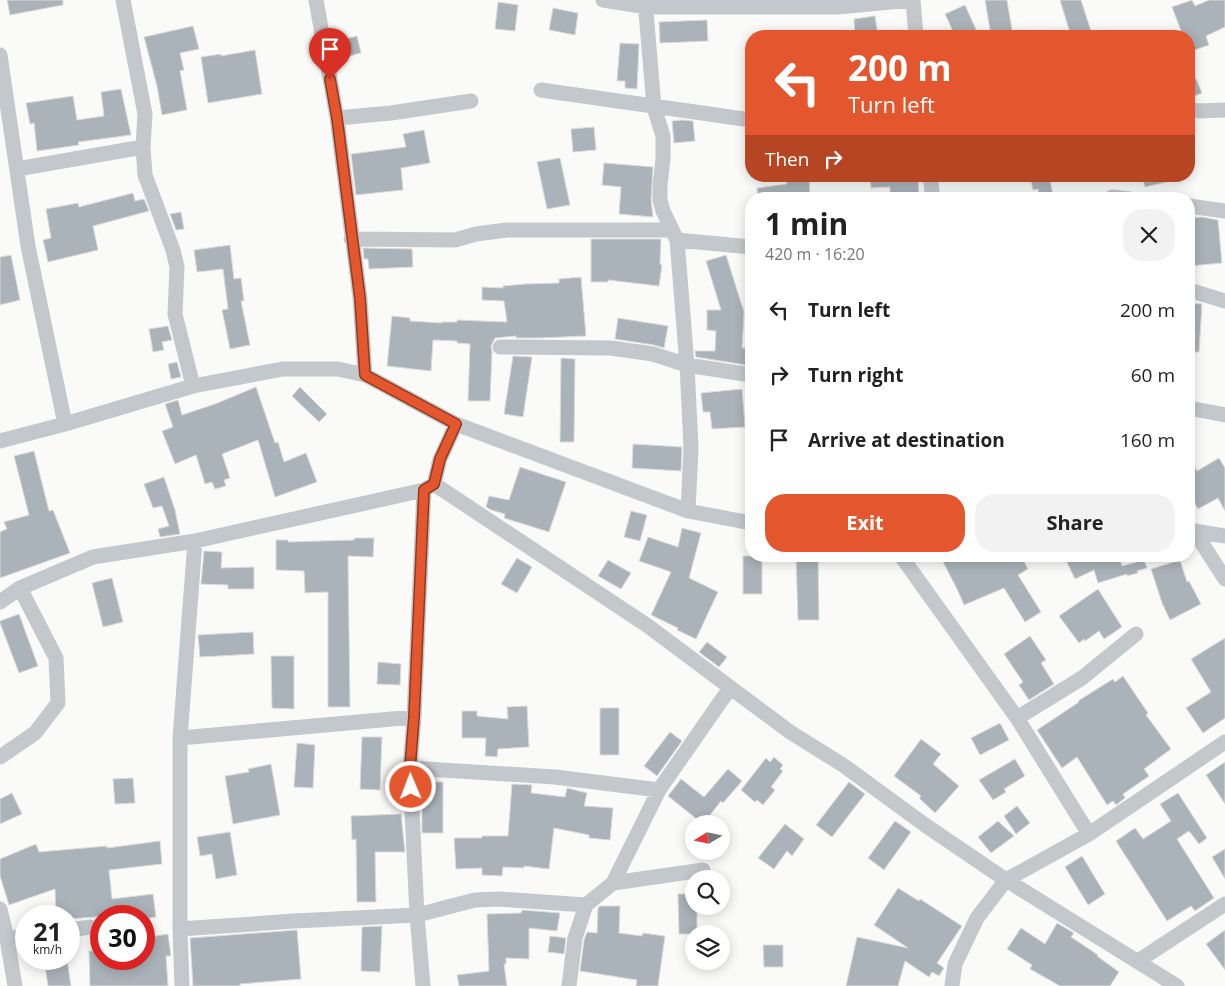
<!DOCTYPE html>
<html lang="en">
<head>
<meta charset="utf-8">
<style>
  body { margin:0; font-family:"Open Sans",sans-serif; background:#f2f2f2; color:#222; height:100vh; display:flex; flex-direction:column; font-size:19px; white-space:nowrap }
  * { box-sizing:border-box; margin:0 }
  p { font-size:16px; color:#767676 }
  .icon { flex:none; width:28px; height:28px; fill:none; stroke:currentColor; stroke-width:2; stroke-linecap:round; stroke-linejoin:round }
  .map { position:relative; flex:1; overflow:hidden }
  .side { position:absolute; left:745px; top:192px; width:450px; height:370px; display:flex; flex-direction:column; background:#fff; border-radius:20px; box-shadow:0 2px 12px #0003 }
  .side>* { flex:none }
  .hud { position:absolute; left:745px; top:30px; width:450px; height:152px; border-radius:20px; box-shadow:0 2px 12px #0003; background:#e4572e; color:#fff; overflow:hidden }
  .needle { width:32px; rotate:260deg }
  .tools { position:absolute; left:685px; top:815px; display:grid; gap:10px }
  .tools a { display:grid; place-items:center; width:45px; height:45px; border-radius:50%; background:#fff; box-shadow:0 2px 12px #0003; font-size:25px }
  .speed { position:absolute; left:15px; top:905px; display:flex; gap:10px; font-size:25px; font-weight:700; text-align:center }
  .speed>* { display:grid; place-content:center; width:65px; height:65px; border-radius:50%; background:#fff; box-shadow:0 2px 12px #0003; line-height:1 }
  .speed small { font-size:12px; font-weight:400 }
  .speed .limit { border:8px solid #d22; background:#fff; color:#111 }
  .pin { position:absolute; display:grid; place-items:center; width:42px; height:42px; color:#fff; margin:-51px -21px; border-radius:50% 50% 50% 0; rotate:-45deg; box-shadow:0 0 5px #0007 }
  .pin .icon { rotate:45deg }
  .me { position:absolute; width:55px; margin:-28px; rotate:359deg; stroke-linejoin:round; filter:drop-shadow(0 0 4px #0008) }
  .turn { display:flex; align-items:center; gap:18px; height:105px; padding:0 20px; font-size:22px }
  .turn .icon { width:65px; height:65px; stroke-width:2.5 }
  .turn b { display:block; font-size:35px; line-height:42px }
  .then { display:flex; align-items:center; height:48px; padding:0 20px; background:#0003; gap:10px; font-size:19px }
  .round { display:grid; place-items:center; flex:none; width:52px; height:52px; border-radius:20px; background:#f2f2f2 }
  .overview { display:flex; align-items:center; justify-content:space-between; height:85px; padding:0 20px }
  h1 { font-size:30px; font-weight:700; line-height:38px }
  .cta { display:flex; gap:10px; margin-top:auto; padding:10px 20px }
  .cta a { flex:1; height:58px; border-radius:20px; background:#e4572e; color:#fff; font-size:20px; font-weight:700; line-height:58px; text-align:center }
  .cta a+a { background:#f2f2f2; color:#222 }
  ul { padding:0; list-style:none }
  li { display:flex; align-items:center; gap:15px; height:65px; padding:0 20px }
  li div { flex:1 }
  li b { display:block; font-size:19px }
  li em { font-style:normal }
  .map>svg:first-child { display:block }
</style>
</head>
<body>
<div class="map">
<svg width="1225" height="986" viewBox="0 0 1225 986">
  <rect width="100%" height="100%" fill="#fafaf8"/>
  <path fill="#aab3b9" stroke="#dcdcda" d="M7 0H63V5L10 15Z
    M985 0H1007L1013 36H991Z
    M1060 0H1081L1091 31 1071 36Z
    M1192 0 1195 6 1209 0H1225V27L1206 36 1209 45 1189 52V36H1183L1172 7Z
    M498 2 518 5 515 31 495 29Z
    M965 5 979 36H955L945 14Z
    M553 8 578 13 575 35 549 30Z
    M875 16 878 36H855L854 19Z
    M707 20 708 41 660 43 659 22Z
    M193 26 199 49 180 53 184 70 180 71 187 110 162 115 157 86 144 37Z
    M357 36 361 53 342 58 337 41Z
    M620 43 639 44 637 89 625 88V81H617Z
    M255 50 262 94 208 103 201 57 221 54V56Z
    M1189 62 1202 93 1189 98Z
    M121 89 131 135 78 142 79 145 37 151 34 123 30 124 26 103 73 96 77 120 104 116 101 92Z
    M682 120 693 121 695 141 674 143 672 121Z
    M594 127 596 150 573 152 571 129Z
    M424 130 430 163 401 168 403 190 356 195 351 154 406 147 403 134Z
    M560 158 570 205 547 209 537 162Z
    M604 163 653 167 651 200 653 217 619 214 621 187 602 185Z
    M786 176H809L810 199H758L757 188 787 184Z
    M870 176H918L919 199H890V187L871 188Z
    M1030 176H1049L1054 199H1039L1038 189 1033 190Z
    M1142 176H1174L1175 180 1145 187Z
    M133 193 135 201 144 199 149 211 93 226 98 250 48 262 43 240 51 238 46 209 78 203 79 207Z
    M181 212 184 229 176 230 170 214Z
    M1202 217 1218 220 1222 263 1189 266V218Z
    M591 239H661L660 264 662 265 659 286 608 280V282H591Z
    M230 245 234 279 241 278 244 301H241L250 345 230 349 222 310 228 309 223 269 197 272 194 250Z
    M363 248 412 249 413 267 369 269 368 259H364Z
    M11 255 20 300 0 305V257Z
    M726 255 744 312 742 348H747L746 365 696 357 695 351H715L716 331 707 330V310H721L706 261Z
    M581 277 586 336 539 338H516V336L495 338 491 346 492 352 490 401H468L470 344 457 343V341L433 340 431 371 387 366 392 316 410 318V321L442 323V322H457V320L507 322 504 301 482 300V287L503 288V286L525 284 559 283V279Z
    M1189 303 1202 304 1199 352H1189Z
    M618 318 668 326 664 348 654 345 615 339Z
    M168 326 172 340 162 342 164 350 153 352 149 329Z
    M513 356 532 357 523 417 504 414Z
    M561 358 575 359 574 442H560Z
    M177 362 181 377 171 379 168 364Z
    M256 387 275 443 278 442 284 462 306 453 317 482 275 497 258 440 222 454 230 478 224 480 226 486 215 489 212 482 205 484 196 455 175 464 162 431 173 427 165 404 178 400 182 415 215 404Z
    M300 387 327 414 319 422 292 396Z
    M742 389 745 427 712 429 710 412H703L701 393Z
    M633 444 682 447 681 471 632 468Z
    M34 451 49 511 53 510 70 553 0 578V532L7 529 4 522 29 515 14 456Z
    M1189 456 1197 471 1219 458 1225 468V511L1218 498 1198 509 1189 493Z
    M520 467 566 482 549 532 504 518 505 514 491 510 486 507 489 496 509 500Z
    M164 477 175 510 180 534 160 537 158 529 169 526 162 506 153 508 144 484Z
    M631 511 647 515 640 541 624 537Z
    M682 528 701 533 689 578 718 592 696 639 677 630 678 628 651 615 671 572 639 561 648 537 678 547Z
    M355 538H374L373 557 348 556 350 707H328V592L305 593 304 571 276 570V540H288V542L354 540Z
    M204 551 222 552 221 568 254 567V589H228V585L201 584Z
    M743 556H762V594H743Z
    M796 556H818L819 620H798Z
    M940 556H1021L1028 569 1018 575 1041 612 1025 622 1004 588 964 605 957 589Z
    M1064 556H1119L1122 566 1144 560 1147 568 1137 571 1138 573 1127 576V574L1098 583 1094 570 1075 579Z
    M517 558 532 567 517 593 501 584Z
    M608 560 631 573 621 589 598 576Z
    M1180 560 1187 582 1189 581 1201 604 1170 620 1162 603 1151 569Z
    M112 578 123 622 103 627 92 583Z
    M1098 589 1122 627 1104 639 1099 631 1085 641 1084 639 1079 643 1059 616Z
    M19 614 38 666 19 673 0 623V621Z
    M253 632 254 654 200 657 198 635Z
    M1030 636 1046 660 1041 663 1054 684 1029 700 1019 685 1023 682 1004 654Z
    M1225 638V718L1203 733 1186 708 1211 692 1191 659Z
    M707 642 727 657 719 667 699 652Z
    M271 656H294V709L272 708Z
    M378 662 401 664 400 685 377 684Z
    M1123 676 1148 713 1146 715 1171 749 1144 769 1149 776 1123 794 1125 798 1116 805 1113 801 1107 805 1077 757 1062 768 1037 730 1079 702 1078 701 1113 679 1115 682Z
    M527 706 529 747 498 749 497 757 485 756 486 738H462V711H477V716L508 719 507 707Z
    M600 708H619V755H600Z
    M1000 723 1009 740 980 755 971 738Z
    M670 732 682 741 657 776 644 766Z
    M362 737H382L380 790 360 789Z
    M921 739 941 754 933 764 959 786 935 813 919 798 921 796 894 776Z
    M297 743 315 745 313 788 294 787Z
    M774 757 783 765 780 769 783 771 771 787 775 790 763 805 757 800 755 802 741 790 766 758 770 762Z
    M1015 759 1025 776 1004 789 1006 792 993 800 979 780Z
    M1225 762V804L1206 775Z
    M271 764 280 815 233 824 225 776 249 772 248 769Z
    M728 769 742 781 723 803 721 801 703 824 668 796 681 779 704 797Z
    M133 778 135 803 115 804 113 779Z
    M422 782H443V833H422Z
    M849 782 865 794 832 837 816 825Z
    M512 784 532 785 531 793 565 797 567 788 587 793 584 806 613 808 610 840 589 838V835L554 828 549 869 524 866V868L503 867 502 876 482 875V868L456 869 454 838H482V836H508Z
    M12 793 22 814 0 824V799Z
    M1178 793 1207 838 1199 844 1189 831 1177 839 1214 898 1195 911 1191 906 1167 921 1116 841 1135 828 1143 839 1171 821 1160 804Z
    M1017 806 1030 823 1016 834 1004 816Z
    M401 814 405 852H375L376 902H357L356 839 352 840 351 816Z
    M895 821 911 832 884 870 868 858Z
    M998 821 1014 836 991 853 978 837Z
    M785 824 804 839 792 856 787 851 774 869 758 858Z
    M230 832 237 875 216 879 212 854 200 856 197 837Z
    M160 841 162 864 109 870 112 899 153 894 156 917 144 919V916H120V915L69 919V916H56L55 889 9 905 0 876V859L36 844 39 852 107 846V848Z
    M1225 849V879L1212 857Z
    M1082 856 1105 894 1088 905 1065 867Z
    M898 888 919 901 920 899 962 926 937 963 944 968 939 976 932 972 929 977 905 961 898 986H846L857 937 908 948 874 925Z
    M678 894H694V906H697V934H679Z
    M600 906H620L619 933 642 936 643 933 665 936 658 986H636L637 980 580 971 584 940 587 932 597 933 598 908Z
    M522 910 560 913 557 931 529 928V959L506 958V964H504L507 986H459L457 975 489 971 487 914 521 913Z
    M1057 923 1074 933 1071 937 1098 955 1097 956 1119 972 1110 986H1060L1030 969 1032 965 1007 949 1021 928 1045 944Z
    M382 926 380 972 361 971 362 927Z
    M297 930 301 979 240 984V986H193L190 938Z
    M1225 930V970L1206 944Z
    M168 934 171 956H166L168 986H90L89 951H101V959H144V938Z
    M550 936 566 938 564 954 548 952Z
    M763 945H783V967H764Z
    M44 959H67L71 986H48Z"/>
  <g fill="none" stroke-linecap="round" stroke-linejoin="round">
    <path stroke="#c3c8cc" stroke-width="15" d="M123 0 145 114 143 147 145 175 173 250 177 267 175 314 193 386
      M316 0 337 118 360 298 365 375
      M603 0 647 7H838L912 0
      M645 0 654 107 663 136V159L660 185V200L663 211 677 240 687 365 691 448 688 511
      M913 0 916 36
      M0 55 28 246 65 424
      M541 90 751 120
      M1189 109 1199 111 1225 110
      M337 118 391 113 471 101
      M17 169 143 147
      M930 176 933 199
      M1112 197 1130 199
      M1189 206 1225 211
      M351 239 455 240 476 234 507 230H672
      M677 240 751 247
      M1189 290 1225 301
      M500 347 611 348 653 354 687 365 751 375
      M1189 408 1225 415
      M456 424 440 459 434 484 648 626 790 732 843 765 925 825 1006 880 1177 986
      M0 441 65 424 193 386 283 369H338L365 375 456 424 688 511 751 523
      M1189 530 1225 536
      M1194 531 1225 579
      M901 556 1017 718 1089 834
      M0 602 20 588 93 557 195 541 424 490
      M1017 718 1082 678 1136 634
      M180 738 414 717
      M0 757 35 733 58 703 56 658 20 588
      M410 768 555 777 659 790
      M613 883 703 870
      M0 909 7 939 15 986
      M180 929 294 921 417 915 475 900 499 899 586 905
      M69 930 90 927
      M7 939 26 936
      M1138 961 1225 904
      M182 986 180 929V738L195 541
      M423 986 417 915 410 768 414 717 424 490 434 484
      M569 986 575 938 586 905 613 883 659 790 730 688
      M952 986 955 964 977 918 1006 880 1089 834 1225 742"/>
  </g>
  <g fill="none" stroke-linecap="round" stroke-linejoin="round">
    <g stroke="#94391e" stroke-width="12">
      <path id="route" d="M330 79 337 118 360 298 365 375 456 424 440 459 434 484 424 490 414 717 410 768 411 787"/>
    </g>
    <use href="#route" stroke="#e4572e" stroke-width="9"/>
  </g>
</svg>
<div class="tools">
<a><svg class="needle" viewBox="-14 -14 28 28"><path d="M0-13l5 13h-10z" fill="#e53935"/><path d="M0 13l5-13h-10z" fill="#767676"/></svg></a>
<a><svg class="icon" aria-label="search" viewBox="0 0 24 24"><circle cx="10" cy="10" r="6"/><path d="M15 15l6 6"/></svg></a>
<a><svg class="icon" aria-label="layers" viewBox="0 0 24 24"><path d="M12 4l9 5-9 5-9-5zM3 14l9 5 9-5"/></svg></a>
</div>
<div class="speed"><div>21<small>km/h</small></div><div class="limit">30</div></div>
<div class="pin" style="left:330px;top:79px;background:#d93025"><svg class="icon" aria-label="arrive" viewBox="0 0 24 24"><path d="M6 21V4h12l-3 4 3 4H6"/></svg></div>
<svg class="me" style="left:411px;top:787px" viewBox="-20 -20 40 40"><circle r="17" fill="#e4572e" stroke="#fff" stroke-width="3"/><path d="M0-11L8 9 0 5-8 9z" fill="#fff"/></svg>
<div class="hud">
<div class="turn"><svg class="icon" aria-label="left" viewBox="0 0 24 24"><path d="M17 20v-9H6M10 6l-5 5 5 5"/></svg><div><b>200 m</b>Turn left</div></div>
<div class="then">Then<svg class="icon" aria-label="right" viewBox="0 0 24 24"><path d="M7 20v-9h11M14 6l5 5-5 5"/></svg></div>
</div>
<section class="side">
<div class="overview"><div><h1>1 min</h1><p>420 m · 16:20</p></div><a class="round"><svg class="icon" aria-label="close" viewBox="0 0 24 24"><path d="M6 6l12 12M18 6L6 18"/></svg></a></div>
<ul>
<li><svg class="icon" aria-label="left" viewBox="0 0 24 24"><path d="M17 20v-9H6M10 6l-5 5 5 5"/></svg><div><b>Turn left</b></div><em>200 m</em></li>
<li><svg class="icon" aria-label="right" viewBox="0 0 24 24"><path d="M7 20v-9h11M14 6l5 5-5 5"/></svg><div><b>Turn right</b></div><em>60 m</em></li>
<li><svg class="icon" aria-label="arrive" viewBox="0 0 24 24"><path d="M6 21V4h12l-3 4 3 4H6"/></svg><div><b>Arrive at destination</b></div><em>160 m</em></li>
</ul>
<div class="cta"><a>Exit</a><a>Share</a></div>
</section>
</div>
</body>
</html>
